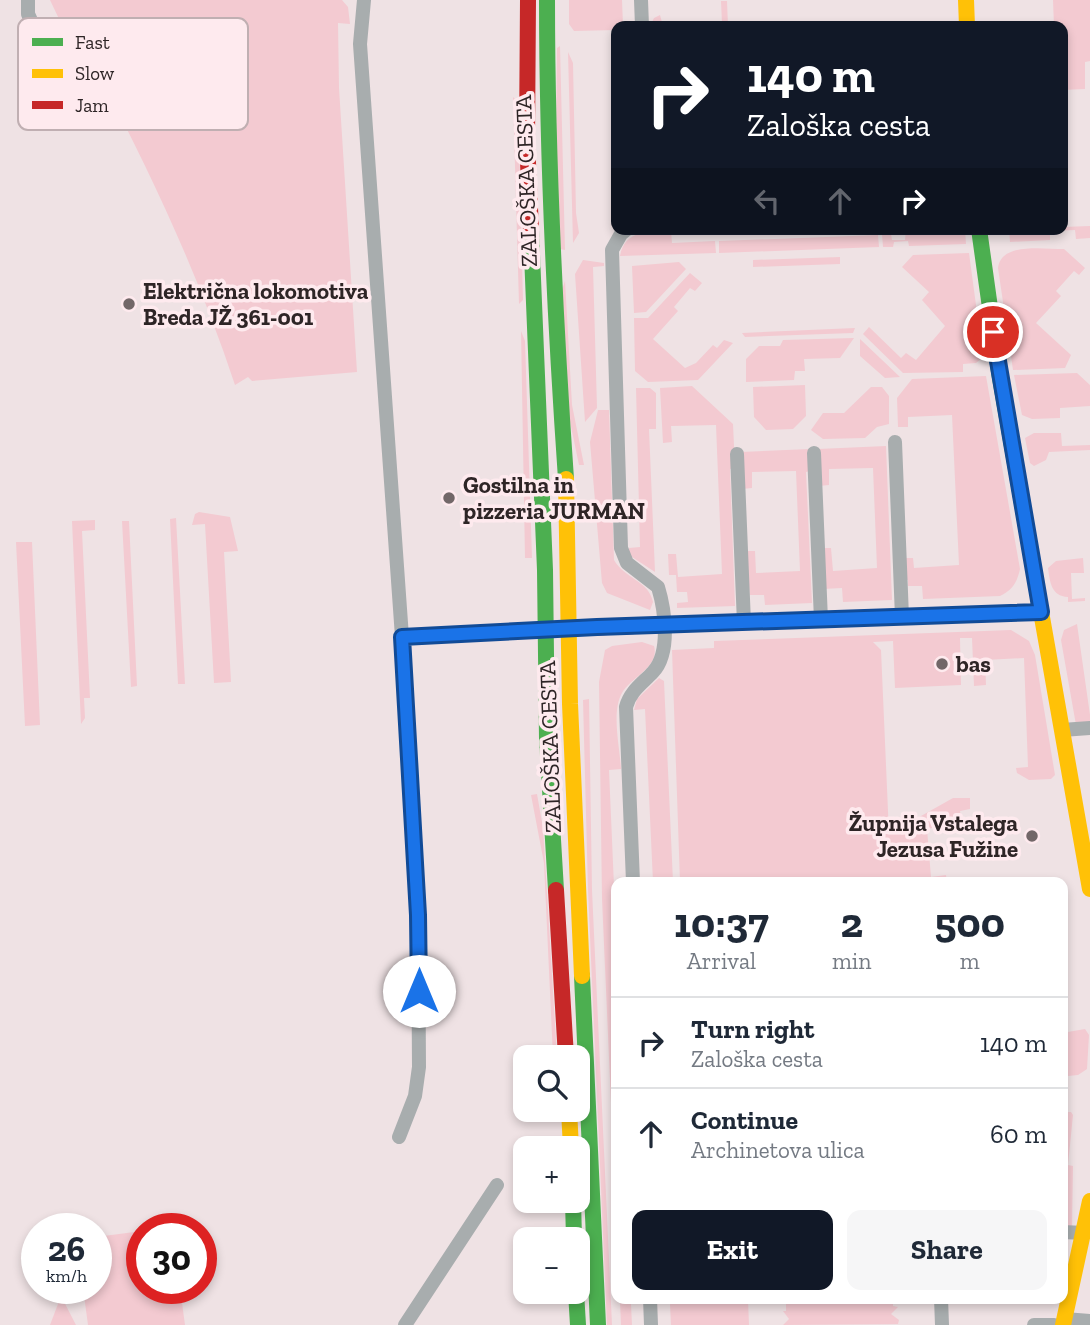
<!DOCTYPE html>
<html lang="en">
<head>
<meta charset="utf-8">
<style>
  body { margin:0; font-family:"Zilla Slab",serif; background:#f6f6f7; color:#1f2937; height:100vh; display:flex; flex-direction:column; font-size:26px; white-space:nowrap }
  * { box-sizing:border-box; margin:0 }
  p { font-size:23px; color:#747a83 }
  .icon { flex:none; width:38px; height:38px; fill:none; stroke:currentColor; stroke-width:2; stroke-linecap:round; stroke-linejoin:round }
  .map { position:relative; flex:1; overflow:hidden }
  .panel { position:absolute; left:611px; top:877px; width:457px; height:427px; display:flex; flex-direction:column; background:#fff; border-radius:14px; box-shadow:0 4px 10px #0003 }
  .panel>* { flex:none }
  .top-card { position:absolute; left:611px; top:21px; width:457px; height:214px; border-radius:14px; box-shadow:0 4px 10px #0003; background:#111827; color:#fff; overflow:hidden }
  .tools { position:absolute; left:513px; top:1045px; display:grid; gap:14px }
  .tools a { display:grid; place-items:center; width:77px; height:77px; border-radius:14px; background:#fff; box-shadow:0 4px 10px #0003; font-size:35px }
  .speed { position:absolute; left:21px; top:1213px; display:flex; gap:14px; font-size:35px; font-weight:700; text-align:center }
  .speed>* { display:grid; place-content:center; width:91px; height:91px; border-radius:50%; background:#fff; box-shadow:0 4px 10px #0003; line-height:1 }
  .speed small { font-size:18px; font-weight:400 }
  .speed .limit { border:10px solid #d22; background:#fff; color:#111 }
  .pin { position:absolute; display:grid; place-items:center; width:60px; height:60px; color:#fff; margin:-30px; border:4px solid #fff; border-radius:50%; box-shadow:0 2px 7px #0007 }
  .me { position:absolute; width:77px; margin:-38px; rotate:0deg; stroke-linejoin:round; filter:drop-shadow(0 0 5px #0008) }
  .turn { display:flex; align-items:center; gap:24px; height:147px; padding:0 21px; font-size:32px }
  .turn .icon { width:91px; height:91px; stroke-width:2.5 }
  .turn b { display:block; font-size:49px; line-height:60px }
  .lanes { display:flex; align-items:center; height:66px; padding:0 21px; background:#0003; justify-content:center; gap:35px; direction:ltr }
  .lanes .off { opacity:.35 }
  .eta { display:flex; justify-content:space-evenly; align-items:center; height:119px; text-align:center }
  .eta b { font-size:42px; font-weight:700; line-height:49px }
  .primary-button { display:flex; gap:14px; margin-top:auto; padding:14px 21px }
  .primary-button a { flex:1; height:80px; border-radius:14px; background:#111827; color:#fff; font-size:28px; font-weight:700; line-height:80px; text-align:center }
  .primary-button a+a { background:#f6f6f7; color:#1f2937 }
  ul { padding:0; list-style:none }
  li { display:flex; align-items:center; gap:21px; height:91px; padding:0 21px; border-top:2px solid #e0e1e3 }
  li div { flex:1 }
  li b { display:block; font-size:26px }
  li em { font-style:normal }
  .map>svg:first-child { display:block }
</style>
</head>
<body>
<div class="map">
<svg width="1090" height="1325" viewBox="0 0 1090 1325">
  <rect width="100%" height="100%" fill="#efe2e4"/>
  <path fill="#f3cad1" d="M50 0H342L348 7 350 24 338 23 339 88 357 372 252 381 248 377 235 385C200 279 153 177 101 79L90 84Z
    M569 0H622L623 26H616V30L574 31 569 24Z
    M1053 0H1090V61L1085 62V89L1062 90V26H1054Z
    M721 1H727L728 26H650L654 18 660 15 663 26 722 24Z
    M560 46 565 250 560 249 556 144 557 48Z
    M568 52 573 63 576 213 579 233 573 243Z
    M513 97 518 102 523 300 519 304Z
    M1090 226V238L1076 239 1075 230 1050 231V240L1010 242 1009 229Z
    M906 229H965L966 244 909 246 908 241 894 242 893 247H883L882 234H891L892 240H905Z
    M671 231 672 243 715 241 716 253 620 256C625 229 649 232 671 231Z
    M878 235 879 247 719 253V241Z
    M1064 249 1085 268 1079 275 1074 271 1056 291 1061 296 1036 323 1071 355 1065 368 1013 370 998 268C1001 242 1043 249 1064 249Z
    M969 253 983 357 976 363 963 364V372L903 373 863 334 869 327 901 358 906 353 916 360 945 326 922 300 929 292 902 267 913 255Z
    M840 257V264L753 267V260Z
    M583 260 604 263V266L593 267 597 408 585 422 575 274Z
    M679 262 686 269 646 312 634 313 632 266Z
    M690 273 702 283 695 291 690 288 674 307 678 311 653 339 685 368 696 363 713 345 717 348 724 340 733 343 698 380 648 382 635 371 634 318H648Z
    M565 281 572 405 584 465H579L568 412 561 293Z
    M855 328 853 333 745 337 742 333Z
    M521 331 525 341 532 558H525Z
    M854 338 840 358 804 359 805 371H795L794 380 746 382V359L759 346H780L783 340Z
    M860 339 900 377 885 378 860 356Z
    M1077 373 1090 385V406L1060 408V418L1032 419 1022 415 1014 375Z
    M986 376 1020 569C1017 583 1012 590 1000 596L923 599 922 586H908V580H905L903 558H913L914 568 959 565 952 415 908 417V427H898L897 398 912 379Z
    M805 385 806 416 793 429 766 430 754 417 753 387Z
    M692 386 733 424 735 468 730 469 735 606 677 608V603L688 602 687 592H677L676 575H669L668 554H676L678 577 722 574 716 425 671 426 672 442 663 443 660 388Z
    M871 387H882L889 396V424L877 427 865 438 823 439 811 430 823 413H844Z
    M636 388H650L656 393V429H649L655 572 629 555V548L640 547Z
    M598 410H609L614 560C624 578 649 581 653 602L650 610 607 593 602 583 590 442Z
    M1034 433H1061L1062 446 1090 445V450L1049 452 1046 460 1034 466 1030 463 1025 438Z
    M886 446 892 600 843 602 842 588 823 589 822 548H831L833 571 877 568 873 468 829 469V485L819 486 818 449Z
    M810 449V471L806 472 812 603 765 605 764 595H750L745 551H755L756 573 800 571 796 471 752 472V488L742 489 741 452Z
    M199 512 230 517 238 551 224 552 231 682 214 683 205 524 192 525 195 514Z
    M176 518 185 684H178L170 519Z
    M95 520V530L82 531 90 698H84L85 718 81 724 72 521Z
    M122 521H129L137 686 131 687Z
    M16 542H32L40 725 25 726Z
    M1083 558 1084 573H1071L1072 599 1085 598V601L1068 602V597C1051 596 1050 582 1048 568L1056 561Z
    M1077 624 1090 715V724L1076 725 1061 640 1064 630Z
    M1011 630 1029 641 1035 655 1055 775 1051 779 1029 780 1017 773 1016 768 1028 767 1024 658 985 660 986 685 974 686 972 638H960L961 685 895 688 893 641 873 642 881 650 889 834 953 798H970V809L960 811 961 817 950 819 951 824 927 829 931 877 946 875 947 882H680L672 650 714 648V641Z
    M642 642 654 646C660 667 631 677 622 693 611 712 620 748 621 769L609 770 616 933V1216L602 899 599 682 605 650 612 646Z
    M659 678 664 681 673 882H653L645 709 634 710 637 699Z
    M589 699 592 890 612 1325H607L588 890 583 700Z
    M537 794 543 828 557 1057H553L544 863 531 795Z
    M1085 1029 1089 1035 1087 1069 1078 1075 1068 1076V1070L1062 1069V1033Z
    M1062 1112H1071L1073 1115 1068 1165 1073 1166 1072 1227 1062 1228Z
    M142 1231V1288H180L185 1325H88L83 1288H96V1237Z
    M61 1296 76 1325H50Z
    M643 1299V1303L631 1304 632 1325H621L620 1301Z
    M786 1299H893V1306L898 1307 891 1314 899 1320 898 1324 783 1325 789 1319 783 1311H786Z
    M748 1300 749 1325H671L670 1304Z"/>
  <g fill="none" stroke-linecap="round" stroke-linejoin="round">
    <path stroke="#a8adae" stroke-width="14" d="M28 0V14L49 60
      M364 0 360 44 402 637 545 630
      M641 0 642 26
      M627 229 621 234 612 250 621 548 627 563 658 587C665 610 671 653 653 672 643 683 630 691 626 707L633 882
      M895 442 902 617
      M814 453 821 620
      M737 454 744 623
      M1062 730 1090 728
      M399 1137 415 1096 419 1067 418 915 402 637
      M1062 1232 1085 1233
      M650 1298 651 1325
      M941 1298 942 1325
      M1065 1319 1090 1321
      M405 1325 497 1185
      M1034 1325H1054"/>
    <path stroke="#4caf50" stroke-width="16" d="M547 0C547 160 555 319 566 479
      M979 229 999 372 1031 555
      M531 230 545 570 547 739 556 890
      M582 976 598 1325
      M573 1200 574 1239
      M576 1292 578 1325"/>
    <path stroke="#ffc107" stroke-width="16" d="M966 0 967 26
      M566 479 570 704 582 976
      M1031 555 1090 889
      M770 621 1041 612
      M569 1110 571 1148
      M1063 1325 1090 1201"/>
    <path stroke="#c62828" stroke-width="16" d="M528 0 527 140 531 230
      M553 629 770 621
      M556 890 566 1057"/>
  </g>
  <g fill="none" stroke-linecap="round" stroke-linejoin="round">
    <g stroke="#114b97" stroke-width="18">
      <path id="route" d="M419 991 418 915 402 637 597 627 1041 612 993 332"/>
    </g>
    <use href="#route" stroke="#1a73e8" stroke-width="12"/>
  </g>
  <g fill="#726768" stroke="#feeaee" stroke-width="2.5">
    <circle cx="129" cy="304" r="7"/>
    <circle cx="449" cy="498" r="7"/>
    <circle cx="942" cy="664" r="7"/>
    <circle cx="1032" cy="836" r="7"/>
  </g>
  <g text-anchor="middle" stroke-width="7" stroke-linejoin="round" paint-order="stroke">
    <g font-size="23" fill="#2e2526" stroke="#feeaee">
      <text transform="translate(526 181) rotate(-92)" y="8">ZALOŠKA CESTA</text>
      <text transform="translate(550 747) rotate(-92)" y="8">ZALOŠKA CESTA</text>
    </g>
    <g font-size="23" font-weight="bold" fill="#2e2526" stroke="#feeaee" text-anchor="start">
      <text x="143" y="299">Električna lokomotiva<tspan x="143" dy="26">Breda JŽ 361-001</tspan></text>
      <text x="463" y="493">Gostilna in<tspan x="463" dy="26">pizzeria JURMAN</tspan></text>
      <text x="956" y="672">bas</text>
      <text x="1018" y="831" text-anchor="end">Župnija Vstalega<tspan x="1018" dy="26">Jezusa Fužine</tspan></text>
    </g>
  </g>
  <rect x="18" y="18" width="230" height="112" rx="10" fill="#feeaee" stroke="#c0afb2" stroke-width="2"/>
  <rect x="32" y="38" width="31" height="8" fill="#4caf50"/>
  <rect x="32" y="69" width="31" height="9" fill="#ffc107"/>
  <rect x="32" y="101" width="31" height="8" fill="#c62828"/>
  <g font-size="19" fill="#2e2526">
    <text x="75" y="49">Fast</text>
    <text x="75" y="80">Slow</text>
    <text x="75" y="112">Jam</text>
  </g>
</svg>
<div class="tools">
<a><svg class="icon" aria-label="search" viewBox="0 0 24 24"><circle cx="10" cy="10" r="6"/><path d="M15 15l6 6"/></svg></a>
<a>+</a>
<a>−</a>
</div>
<div class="speed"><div>26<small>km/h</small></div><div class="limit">30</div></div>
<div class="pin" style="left:993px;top:332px;background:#d93025"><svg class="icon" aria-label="arrive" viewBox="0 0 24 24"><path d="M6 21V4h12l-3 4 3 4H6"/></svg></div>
<svg class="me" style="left:419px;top:991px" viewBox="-20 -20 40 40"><circle r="19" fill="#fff"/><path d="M0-13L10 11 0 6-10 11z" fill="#1a73e8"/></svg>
<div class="top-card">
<div class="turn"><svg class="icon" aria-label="right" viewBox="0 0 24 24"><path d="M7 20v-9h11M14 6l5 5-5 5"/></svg><div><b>140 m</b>Zaloška cesta</div></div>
<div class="lanes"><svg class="icon off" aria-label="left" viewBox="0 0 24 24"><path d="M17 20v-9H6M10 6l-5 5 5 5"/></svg><svg class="icon off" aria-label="ahead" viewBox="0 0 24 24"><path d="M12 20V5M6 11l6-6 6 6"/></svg><svg class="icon" aria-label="right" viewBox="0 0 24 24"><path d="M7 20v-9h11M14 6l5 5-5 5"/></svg></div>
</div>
<section class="panel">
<div class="eta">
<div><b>10:37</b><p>Arrival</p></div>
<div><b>2</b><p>min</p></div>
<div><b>500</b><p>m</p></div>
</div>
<ul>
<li><svg class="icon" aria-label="right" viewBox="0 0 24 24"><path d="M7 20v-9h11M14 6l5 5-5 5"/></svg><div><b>Turn right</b><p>Zaloška cesta</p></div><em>140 m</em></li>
<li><svg class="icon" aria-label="ahead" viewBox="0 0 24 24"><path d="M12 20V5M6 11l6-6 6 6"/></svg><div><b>Continue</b><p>Archinetova ulica</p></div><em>60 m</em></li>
</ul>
<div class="primary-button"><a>Exit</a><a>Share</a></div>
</section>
</div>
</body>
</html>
